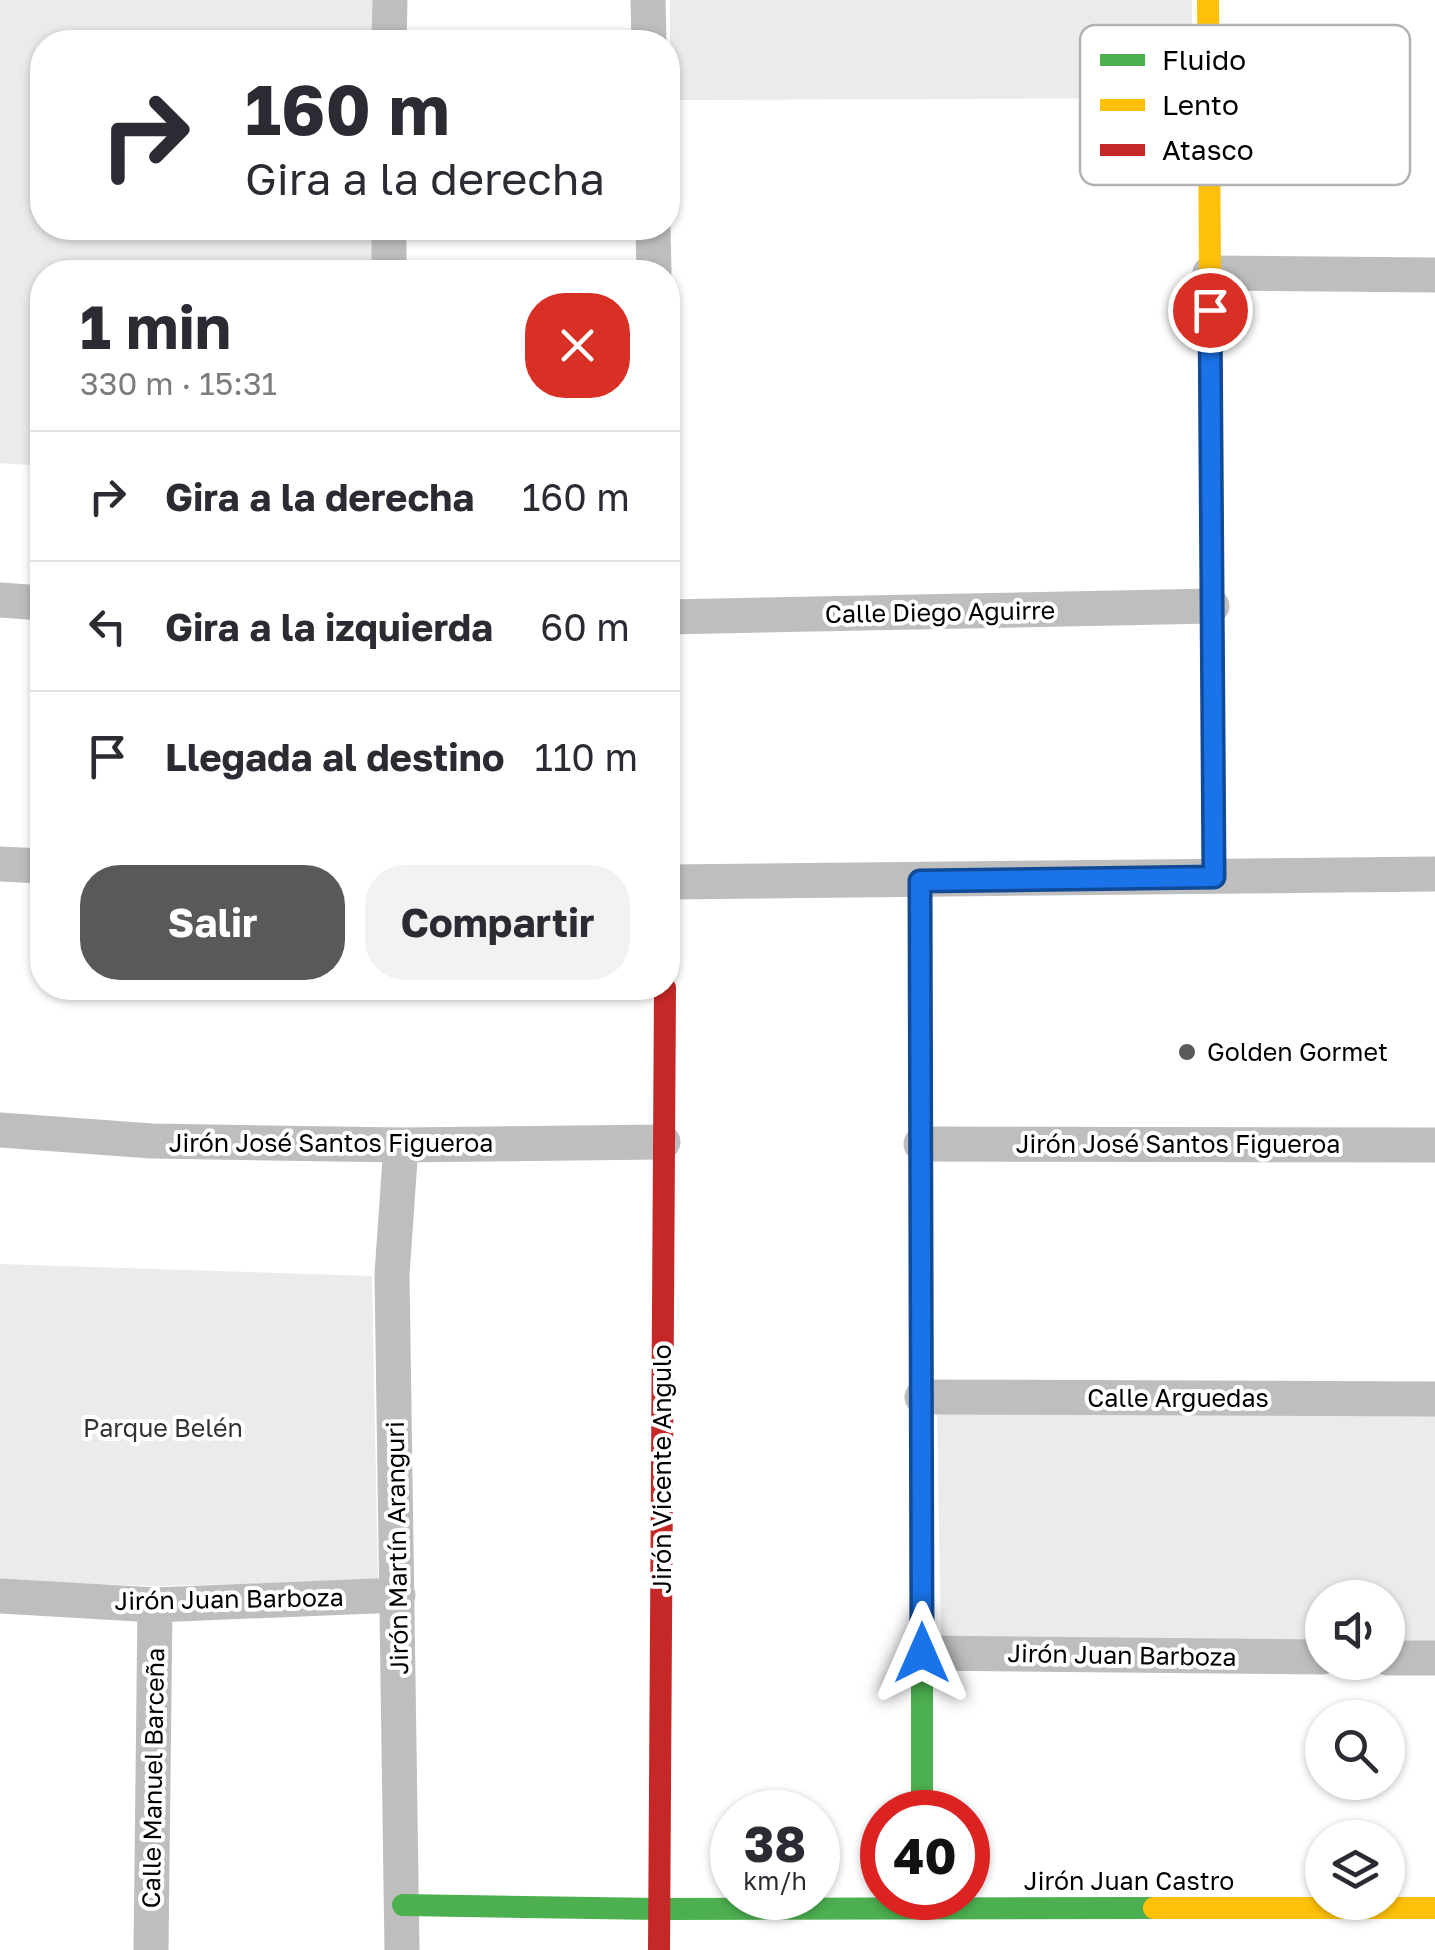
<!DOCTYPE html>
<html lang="es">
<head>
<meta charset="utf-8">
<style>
  body { margin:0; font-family:"Golos Text",sans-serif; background:#f2f2f3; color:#2b2b33; height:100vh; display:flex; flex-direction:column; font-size:38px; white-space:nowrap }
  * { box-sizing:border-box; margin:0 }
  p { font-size:32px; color:#7c7c81 }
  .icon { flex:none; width:55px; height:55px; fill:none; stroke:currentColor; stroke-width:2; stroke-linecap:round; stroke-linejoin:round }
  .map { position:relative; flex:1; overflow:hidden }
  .side { position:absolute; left:30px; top:260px; width:650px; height:740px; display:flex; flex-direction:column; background:#fff; border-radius:40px; box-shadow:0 2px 8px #0004 }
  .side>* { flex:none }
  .hud { position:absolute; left:30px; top:30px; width:650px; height:210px; border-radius:40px; box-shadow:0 2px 8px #0004; background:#fff; color:#2b2b33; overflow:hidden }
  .tools { position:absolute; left:1305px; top:1580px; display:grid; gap:20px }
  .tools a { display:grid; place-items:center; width:100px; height:100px; border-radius:50%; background:#fff; box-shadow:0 2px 8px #0004; font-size:50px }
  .speed { position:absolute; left:710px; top:1790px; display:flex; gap:20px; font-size:50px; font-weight:700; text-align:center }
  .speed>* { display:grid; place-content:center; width:130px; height:130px; border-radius:50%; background:#fff; box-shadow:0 2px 8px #0004; line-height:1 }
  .speed small { font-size:25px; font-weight:400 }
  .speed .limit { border:15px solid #d22; background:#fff; color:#111 }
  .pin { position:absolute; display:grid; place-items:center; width:85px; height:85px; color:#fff; margin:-42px; border:5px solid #fff; border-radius:50%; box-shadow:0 2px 10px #0007 }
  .me { position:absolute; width:110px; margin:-55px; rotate:0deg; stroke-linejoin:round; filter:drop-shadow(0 0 8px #0008) }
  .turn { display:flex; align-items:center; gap:35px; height:210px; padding:0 50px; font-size:45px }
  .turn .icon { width:130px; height:130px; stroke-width:2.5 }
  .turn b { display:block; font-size:70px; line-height:85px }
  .round { display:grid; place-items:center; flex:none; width:105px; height:105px; border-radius:40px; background:#f2f2f3 }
  .overview { display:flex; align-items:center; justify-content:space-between; height:170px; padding:0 50px }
  h1 { font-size:60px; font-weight:700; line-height:75px }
  .cta { display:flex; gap:20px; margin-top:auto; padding:20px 50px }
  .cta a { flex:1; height:115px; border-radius:40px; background:#595959; color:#fff; font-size:40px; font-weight:700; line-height:115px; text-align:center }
  .cta a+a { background:#f2f2f3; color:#2b2b33 }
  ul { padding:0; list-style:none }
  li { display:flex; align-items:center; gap:30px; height:130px; padding:0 50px; border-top:2px solid #e1e1e2 }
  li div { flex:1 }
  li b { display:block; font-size:38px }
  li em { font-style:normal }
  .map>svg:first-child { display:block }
</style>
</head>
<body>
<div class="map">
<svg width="1435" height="1950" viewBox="0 0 1435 1950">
  <rect width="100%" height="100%" fill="#fff"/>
  <path fill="#ebebeb" d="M0 0H373V42H42V228H373V272H42V466L0 463Z
    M670 0H1192V98L670 100Z
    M0 1264 372 1276 378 1580 157 1586 0 1581Z
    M937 1412 1435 1415V1648L1388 1647V1598H1322V1646L941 1643Z"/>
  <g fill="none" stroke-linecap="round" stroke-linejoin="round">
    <path stroke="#bebebe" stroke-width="35" d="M648 0 649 42
      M389 42 390 0
      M653 228 654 272
      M389 272V228
      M1210 273 1435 275
      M0 600 42 603
      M668 617 1212 606
      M0 864 42 866
      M668 882 1435 874
      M0 1130 152 1141 401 1145 663 1142
      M921 1144 1435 1145
      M401 1145 392 1274 402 1950
      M922 1397 1435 1399
      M0 1596 155 1605 398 1595
      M922 1653 1322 1657
      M1388 1658H1435
      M151 1950 155 1605"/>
    <path stroke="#4caf50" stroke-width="22" d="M1213 665 1214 877
      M922 1616V1812
      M403 1905 659 1909 1154 1908"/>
    <path stroke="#ffc107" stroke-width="22" d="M1208 0 1213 665
      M1154 1908H1435"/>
    <path stroke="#c62828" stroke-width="22" d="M920 881 922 1616
      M659 1950 665 988"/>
  </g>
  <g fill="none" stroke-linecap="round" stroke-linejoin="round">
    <g stroke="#114b97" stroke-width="25">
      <path id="route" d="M922 1653 920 881 1214 877 1210 310"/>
    </g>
    <use href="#route" stroke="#1a73e8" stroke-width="18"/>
  </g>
  <circle fill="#595959" stroke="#fff" stroke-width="4" cx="1187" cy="1052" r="10"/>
  <g text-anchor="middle" stroke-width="8" stroke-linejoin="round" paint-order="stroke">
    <g font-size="25" fill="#000" stroke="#fff">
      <text transform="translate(940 612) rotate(-1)" y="9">Calle Diego Aguirre</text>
      <text x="331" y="1152">Jirón José Santos Figueroa</text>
      <text x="1178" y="1153">Jirón José Santos Figueroa</text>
      <text x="1178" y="1407">Calle Arguedas</text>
      <text transform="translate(662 1469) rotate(-90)" y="9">Jirón Vicente Angulo</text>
      <text transform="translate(397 1548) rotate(-91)" y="9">Jirón Martín Aranguri</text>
      <text transform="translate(229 1599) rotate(-1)" y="9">Jirón Juan Barboza</text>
      <text transform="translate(1122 1655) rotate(1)" y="9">Jirón Juan Barboza</text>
      <text transform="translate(153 1778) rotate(-89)" y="9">Calle Manuel Barceña</text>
      <text x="1129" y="1890">Jirón Juan Castro</text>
    </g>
    <g font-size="25" fill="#000" stroke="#fff" text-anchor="start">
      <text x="1207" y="1061">Golden Gormet</text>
    </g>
    <g font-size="25" fill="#323232" stroke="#fff">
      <text x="163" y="1437">Parque Belén</text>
    </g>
  </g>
  <rect x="1080" y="25" width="330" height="160" rx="15" fill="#fff" stroke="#b2b2b2" stroke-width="2.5"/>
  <rect x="1100" y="54" width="45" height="12" fill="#4caf50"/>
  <rect x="1100" y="99" width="45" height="12" fill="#ffc107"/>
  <rect x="1100" y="144" width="45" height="12" fill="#c62828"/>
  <g font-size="28" fill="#000">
    <text x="1162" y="70">Fluido</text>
    <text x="1162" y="115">Lento</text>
    <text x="1162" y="160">Atasco</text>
  </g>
</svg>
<div class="tools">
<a><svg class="icon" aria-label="sound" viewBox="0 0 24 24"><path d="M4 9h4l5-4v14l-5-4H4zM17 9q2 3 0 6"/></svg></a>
<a><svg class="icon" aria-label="search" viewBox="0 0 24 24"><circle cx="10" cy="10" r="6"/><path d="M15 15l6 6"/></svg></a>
<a><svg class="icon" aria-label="layers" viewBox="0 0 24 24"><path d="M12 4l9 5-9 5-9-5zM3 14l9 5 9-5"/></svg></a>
</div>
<div class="speed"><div>38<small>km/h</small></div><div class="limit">40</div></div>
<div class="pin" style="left:1210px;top:310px;background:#d93025"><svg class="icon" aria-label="arrive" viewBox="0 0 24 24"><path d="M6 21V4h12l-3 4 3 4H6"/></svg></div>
<svg class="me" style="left:922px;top:1653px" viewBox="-20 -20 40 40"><path d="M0-17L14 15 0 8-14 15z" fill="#1a73e8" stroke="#fff" stroke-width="4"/></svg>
<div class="hud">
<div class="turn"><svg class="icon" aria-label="right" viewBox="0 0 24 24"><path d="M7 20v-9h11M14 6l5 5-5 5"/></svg><div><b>160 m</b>Gira a la derecha</div></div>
</div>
<section class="side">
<div class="overview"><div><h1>1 min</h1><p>330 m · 15:31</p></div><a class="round" style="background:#d93025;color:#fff"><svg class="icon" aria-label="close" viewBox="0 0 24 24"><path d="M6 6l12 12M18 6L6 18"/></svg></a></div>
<ul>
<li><svg class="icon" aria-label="right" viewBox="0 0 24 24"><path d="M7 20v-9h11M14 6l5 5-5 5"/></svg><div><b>Gira a la derecha</b></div><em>160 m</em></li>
<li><svg class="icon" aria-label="left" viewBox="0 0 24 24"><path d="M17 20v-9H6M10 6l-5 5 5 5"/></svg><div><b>Gira a la izquierda</b></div><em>60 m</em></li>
<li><svg class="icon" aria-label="arrive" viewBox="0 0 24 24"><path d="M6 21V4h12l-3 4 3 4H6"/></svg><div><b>Llegada al destino</b></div><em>110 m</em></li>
</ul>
<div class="cta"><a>Salir</a><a>Compartir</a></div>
</section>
</div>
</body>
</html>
